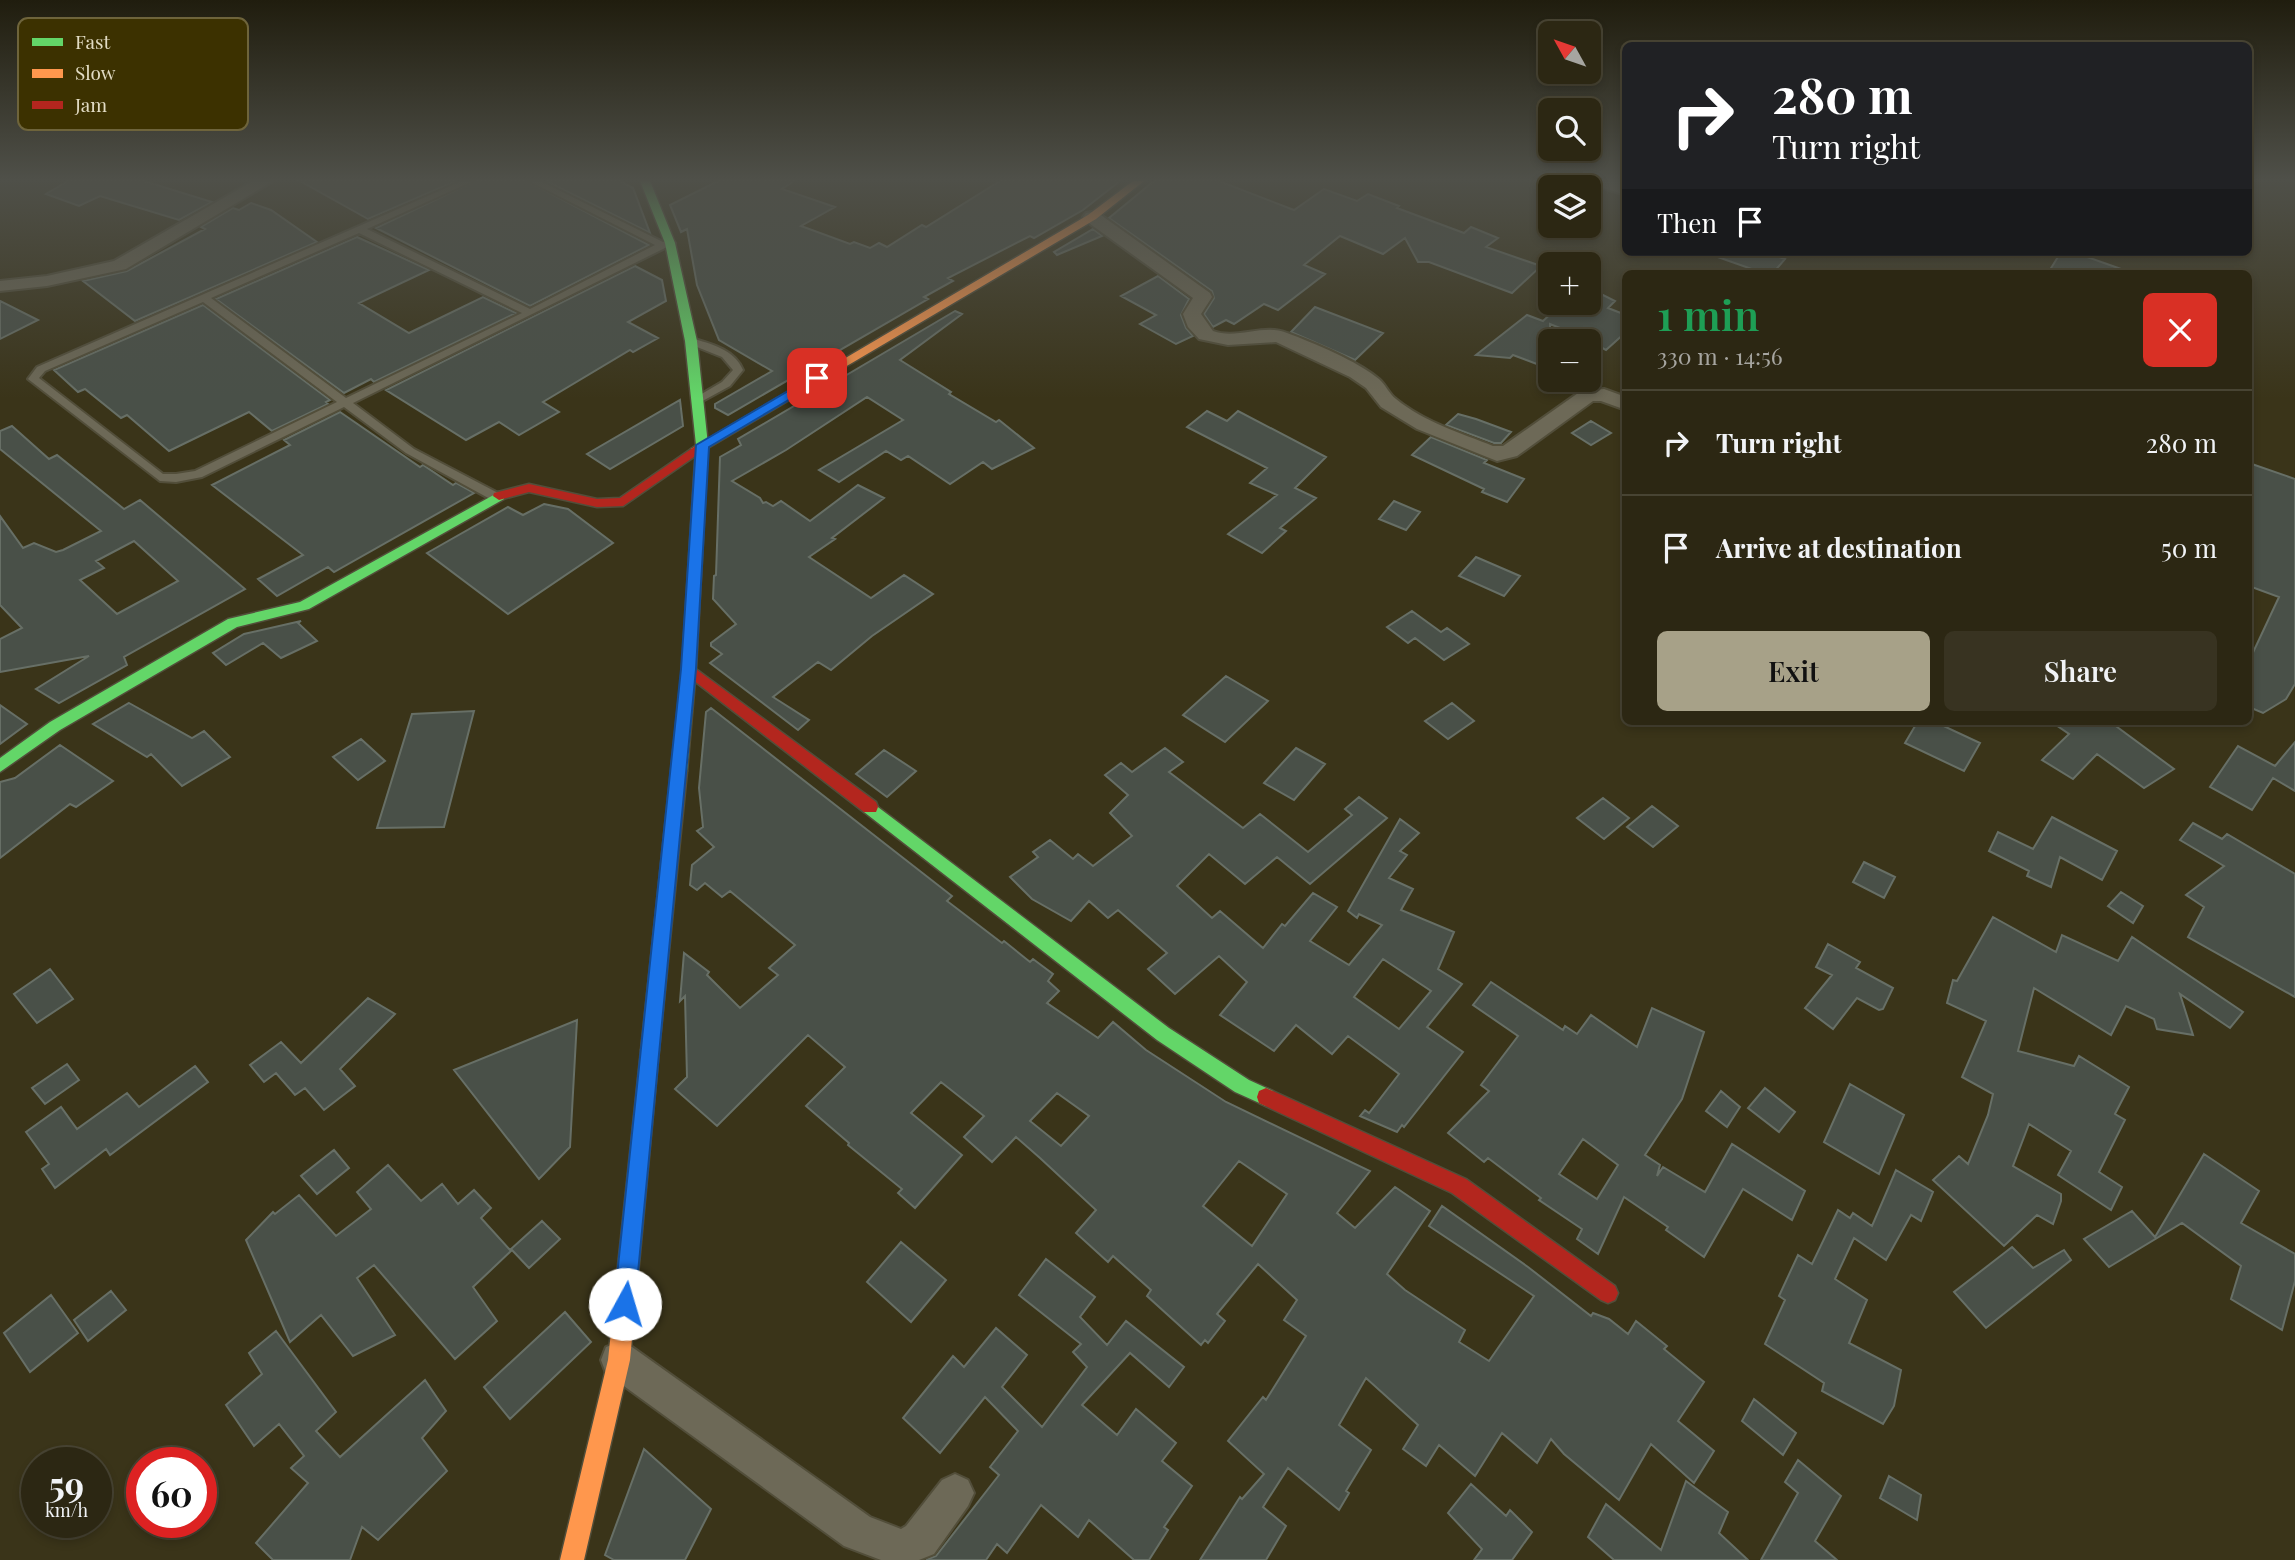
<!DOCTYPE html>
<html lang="en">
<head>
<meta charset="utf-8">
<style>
  body { margin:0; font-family:"Playfair Display",serif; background:#383321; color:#f1f3f6; height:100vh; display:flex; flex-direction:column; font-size:26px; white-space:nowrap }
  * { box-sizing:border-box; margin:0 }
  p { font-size:23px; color:#a6a5a0 }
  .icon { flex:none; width:38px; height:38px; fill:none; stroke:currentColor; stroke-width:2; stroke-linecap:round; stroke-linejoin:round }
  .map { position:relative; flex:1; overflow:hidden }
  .details { position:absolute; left:1622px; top:270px; width:630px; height:455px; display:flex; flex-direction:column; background:#2c2713; border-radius:10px; box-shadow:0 4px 10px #0003,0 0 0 2px #484433 }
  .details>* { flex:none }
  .hud { position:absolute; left:1622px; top:42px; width:630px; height:214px; border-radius:10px; box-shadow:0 4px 10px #0003,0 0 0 2px #484433; background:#202124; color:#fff; overflow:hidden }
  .needle { width:46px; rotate:310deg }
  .controls { position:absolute; left:1538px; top:21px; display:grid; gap:14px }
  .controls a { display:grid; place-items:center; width:63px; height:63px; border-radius:10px; background:#2c2713; box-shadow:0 4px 10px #0003,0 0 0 2px #484433; font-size:35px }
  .speed { position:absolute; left:21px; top:1447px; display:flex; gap:14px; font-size:35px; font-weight:700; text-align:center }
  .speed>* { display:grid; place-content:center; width:91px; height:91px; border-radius:50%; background:#2c2713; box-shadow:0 4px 10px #0003,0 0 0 2px #484433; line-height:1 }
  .speed small { font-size:18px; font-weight:400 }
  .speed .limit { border:10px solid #d22; background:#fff; color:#111 }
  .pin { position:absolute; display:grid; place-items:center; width:60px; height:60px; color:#fff; margin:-30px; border-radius:14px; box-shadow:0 4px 10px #0006 }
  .me { position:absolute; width:77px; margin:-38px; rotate:6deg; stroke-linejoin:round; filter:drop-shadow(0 0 5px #0008) }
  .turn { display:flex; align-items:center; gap:24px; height:147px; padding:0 35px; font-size:32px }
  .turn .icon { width:91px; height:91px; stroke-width:2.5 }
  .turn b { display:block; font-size:49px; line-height:60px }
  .then { display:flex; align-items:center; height:66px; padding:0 35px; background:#0003; gap:14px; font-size:26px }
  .round { display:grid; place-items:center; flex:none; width:74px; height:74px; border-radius:10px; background:#383321 }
  .summary { display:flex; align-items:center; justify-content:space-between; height:119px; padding:0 35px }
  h1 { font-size:42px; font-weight:600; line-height:52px; color:#1e9e55 }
  .button { display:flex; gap:14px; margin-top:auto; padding:14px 35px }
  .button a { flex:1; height:80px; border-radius:10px; background:#a7a188; color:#111; font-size:28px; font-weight:600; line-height:80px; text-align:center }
  .button a+a { background:#383321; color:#f1f3f6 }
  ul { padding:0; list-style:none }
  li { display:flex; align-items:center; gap:21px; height:105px; padding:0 35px; border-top:2px solid #484433 }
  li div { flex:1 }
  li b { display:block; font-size:26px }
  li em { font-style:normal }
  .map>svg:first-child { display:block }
</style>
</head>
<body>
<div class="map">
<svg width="2295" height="1560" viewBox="0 0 2295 1560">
  <rect width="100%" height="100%" fill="#3a3419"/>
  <path fill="#495048" stroke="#676f66" stroke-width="2" fill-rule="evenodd" d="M68 181H144L212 202 179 220 100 196 79 206 46 194Z
    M300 181H456L368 219Z
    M475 181H527L649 245 530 306 376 228Z
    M546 181H620L633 188 650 233Z
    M718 181H794L782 189 835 207 801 226 850 244 854 242 870 248 879 243 887 247 922 225 926 227 1000 181H1120L1083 210 1034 238 1030 236 948 278 953 281 924 297 928 299 728 415 715 408V404L772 371 719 340 697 285 687 229 681 232 670 205Z
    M1154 181H1219L1294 210 1324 189 1357 201 1368 194 1399 206 1397 208 1464 233 1471 227 1498 238 1486 247 1541 266 1512 293 1429 262H1418L1405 238 1383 254 1340 236 1304 265 1325 274 1278 310 1264 304 1234 324 1226 320 1213 327 1204 314 1214 298 1212 291 1109 218Z
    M251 203 271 210 317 242 135 321 83 281 127 271 205 229 201 227 233 208 239 210Z
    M1093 229 1102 236 1057 255 1054 252Z
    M357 237 429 270 359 303 409 333 483 297 516 313 374 382 371 379 344 393 216 299Z
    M1712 252H1764L1785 259 1773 273H1763L1712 255Z
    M2061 252H2073L2124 270V273H2048Z
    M635 266 662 280 666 301 628 322 658 338 633 352 630 350 543 402 559 412 519 435 499 422 466 440 386 390Z
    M1158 276 1189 299 1181 315 1186 328 1193 336 1176 344 1140 324 1156 315 1121 296Z
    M1589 288 1615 301 1608 308 1626 315V332L1606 350 1580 336 1550 324V369L1513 355 1510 358 1476 355 1527 315 1543 321 1561 304 1589 312Z
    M0 301 38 320 0 339Z
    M203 305 330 400 326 402 328 404 272 431 249 412 169 451 127 415 121 418 85 389 78 392 54 370Z
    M1315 307 1383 333 1355 360 1291 332Z
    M955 311 962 314 900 360 951 392 949 394 996 422 999 420 1034 448 992 469 983 462 950 484 908 456 901 460 886 451 839 482 819 470 903 420 867 397 786 450 732 481 760 498 763 503 766 502 773 506 781 501 810 521 858 485 884 498 832 538 835 539 809 557 871 598 904 575 933 594 872 636 831 670 818 662 773 697 809 720 798 730 710 663 722 654 711 646V643L736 624 713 599 714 576 716 575 720 457 741 445 738 439Z
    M680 400 683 426 610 469 587 454Z
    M1207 411 1227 421 1238 411 1326 457 1295 488 1316 498 1280 528 1286 531 1262 553 1228 534 1277 495 1250 483 1267 468 1187 427Z
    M340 412 420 467 423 465 453 485 456 483 474 493 334 572 328 567 277 596 258 579 303 555 212 485 290 445 284 440Z
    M1458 414 1476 419 1511 432 1501 443H1494L1446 425Z
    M1591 421 1611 433 1591 445 1572 433Z
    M12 426 49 459 57 455 124 509 140 500 245 589 124 657 127 665 59 703 36 689 89 656 0 672V639L22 628 0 605V516L23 548 34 543 56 552 63 550 101 531 0 449V431ZM134 541 178 581 117 614 80 580 104 568 96 561Z
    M1431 437 1487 460 1484 463 1524 479 1507 502 1482 492 1484 489 1412 455Z
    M2249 463 2295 479V684L2286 699 2263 713 2249 707V661L2279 597 2249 586Z
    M1394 501 1420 512 1406 530 1379 519Z
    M544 504 568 509 613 543 508 614 427 553 508 507 523 515Z
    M1476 557 1520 576 1504 596 1459 576Z
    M1412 611 1441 632 1447 628 1469 644 1444 660 1415 638 1408 643 1387 627Z
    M301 621 298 623 317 641 281 658 263 643 226 665 213 653 244 634Z
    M1226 676 1268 701 1225 742 1183 715Z
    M129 703 192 738 204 731 230 757 182 786 151 754 147 757 93 724Z
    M1452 703 1474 721 1448 739 1425 721Z
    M0 705 27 724 0 744Z
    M711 708 952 896 947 901 1002 943 1004 941 1030 962 1033 959 1053 974 1048 981 1059 991 1047 1003 1098 1038 1113 1022 1146 1050 1226 1102 1370 1171 1337 1213 1355 1228 1395 1187 1430 1211 1387 1274 1405 1290 1465 1330 1459 1342 1489 1361 1534 1296 1429 1226 1442 1206 1528 1267 1591 1316 1593 1313 1609 1319 1628 1334 1636 1321 1667 1346 1664 1349 1704 1382 1678 1421 1714 1451 1694 1483 1651 1444 1619 1500 1564 1454 1551 1439 1537 1463 1502 1433 1475 1476 1439 1445 1426 1466 1403 1449 1418 1425 1366 1378 1339 1425 1371 1450 1346 1491 1349 1493 1339 1510 1288 1468 1263 1507 1286 1526 1266 1560H1200L1240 1497 1242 1499 1264 1474 1228 1441 1263 1397 1266 1400 1306 1336 1284 1320 1297 1300 1258 1264 1217 1314 1225 1321 1208 1343 1205 1340 1201 1345 1147 1296 1151 1290 1113 1256 1108 1262 1076 1233 1096 1210 1040 1158 1016 1137 992 1162 964 1137 984 1116 941 1082 911 1113 962 1155 915 1208 898 1193 902 1189 848 1145 849 1143 806 1106 845 1067 808 1035 717 1126 675 1089 687 1077 685 996 680 1001 684 953 709 972 707 975 740 1008 778 975 769 968 795 945 730 891 722 897 705 883 697 890 690 885 692 865 714 847 697 831 703 827 699 788 706 712ZM1057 1093 1089 1116 1061 1146 1030 1121ZM1239 1161 1287 1194 1252 1246 1203 1206Z
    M474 711 444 827 377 828 412 714Z
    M1918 721H1933L1980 743 1964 771 1905 743Z
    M2050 721H2109L2174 769 2144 788 2097 754 2073 779 2042 760 2069 734Z
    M361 739 385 761 358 780 333 757Z
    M2295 742V791L2273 778 2252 810 2210 787 2238 746 2275 766Z
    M60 745 113 781 76 807 70 804 0 858V782L15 778Z
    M1165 748 1183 762 1169 772 1243 828 1260 814 1308 852 1352 815 1345 809 1359 797 1387 818 1310 884 1277 857 1245 884 1209 854 1177 886 1212 918 1220 911 1263 948 1282 924 1285 926 1313 893 1337 907 1310 941 1349 965 1382 925 1359 914 1357 918 1348 911 1400 819 1419 833 1400 851 1407 855 1389 878 1413 889 1401 910 1454 932 1438 969 1462 984 1427 1027 1463 1052 1404 1127 1402 1125 1397 1132 1360 1116 1365 1110 1369 1113 1399 1074 1348 1036 1332 1054 1296 1025 1274 1051 1220 1015 1247 982 1219 956 1175 994 1148 969 1167 953 1118 910 1108 918 1089 901 1071 921 1032 899 1010 877 1038 857 1033 852 1050 840 1073 859 1078 854 1093 866 1132 836 1110 813 1128 795 1105 775 1121 763 1132 772ZM1383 959 1431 991 1399 1029 1354 997Z
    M1296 748 1325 764 1294 800 1264 783Z
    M884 750 916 771 887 797 856 774Z
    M1603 798 1629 818 1604 839 1577 818Z
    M1652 806 1678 826 1653 847 1627 827Z
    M2052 817 2117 851 2102 880 2060 857 2051 887 2027 876 2029 871 1989 851 1998 832 2033 849Z
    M2193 823 2222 839 2227 834 2295 874V997L2188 937 2204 907 2186 895 2224 866 2180 840Z
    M1864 862 1895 877 1884 898 1853 882Z
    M2121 892 2143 906 2133 923 2108 906Z
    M1993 917 2056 952 2062 935 2118 961 2132 937 2243 1012 2230 1028 2180 994 2193 1035 2157 1029 2154 1019 2126 1006 2111 1035 2034 988 2018 1051 2074 1066 2079 1056 2129 1087 2115 1114 2125 1120 2099 1172 2122 1187 2111 1210 2058 1175 2071 1151 2029 1124 2013 1166 2061 1194V1201L2053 1224 2037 1215 2004 1246 1933 1180 1959 1156 1968 1164 1988 1115 1993 1094 1962 1077 1986 1021 1947 1003 1953 980 1957 981Z
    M1828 944 1860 962 1856 968 1893 988 1883 1009 1879 1010 1857 998 1833 1029 1805 1008 1832 975 1816 967Z
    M50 969 73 999 37 1023 14 994Z
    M1491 982 1563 1030 1565 1026 1577 1034 1591 1015 1637 1047 1652 1008 1704 1032 1682 1099 1645 1155 1660 1165 1657 1176 1663 1167 1705 1192 1732 1144 1805 1191 1792 1220 1743 1189 1704 1257 1666 1230 1668 1227 1624 1197 1598 1254 1577 1239 1582 1229 1539 1200 1541 1198 1488 1158 1484 1162 1448 1133 1489 1091 1481 1085 1518 1036 1473 1005ZM1583 1139 1618 1165 1597 1199 1559 1174Z
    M368 998 395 1014 340 1069 355 1086 324 1110 305 1088 295 1095 276 1073 264 1082 250 1065 281 1042 301 1063Z
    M577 1020 570 1147 539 1179 454 1070Z
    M67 1064 79 1080 45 1104 32 1088Z
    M195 1066 208 1082 110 1155 106 1149 55 1188 42 1169 49 1164 26 1132 61 1107 77 1129 127 1093 139 1107Z
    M1850 1084 1904 1115 1879 1174 1824 1142Z
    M1765 1088 1795 1112 1779 1132 1748 1108Z
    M1721 1091 1740 1107 1727 1127 1706 1111Z
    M334 1150 349 1168 317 1194 301 1176Z
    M2204 1154 2259 1191 2241 1223 2295 1254V1281L2282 1330 2231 1299 2241 1266 2182 1223 2109 1267 2084 1239 2132 1211 2155 1237Z
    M388 1165 421 1201 442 1184 458 1204 474 1190 491 1208 481 1218 511 1251 473 1287 497 1321 455 1359 374 1265 357 1278 395 1335 353 1356 321 1315 290 1342 246 1240 273 1212 275 1214 299 1195 336 1236 371 1209 357 1192Z
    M1896 1170 1933 1192 1921 1221 1911 1215 1886 1260 1854 1238 1835 1279 1867 1300 1849 1343 1901 1370 1894 1406 1883 1424 1822 1391 1824 1383 1765 1344 1785 1300 1779 1296 1798 1255 1812 1264 1838 1210 1850 1218 1853 1213 1872 1226Z
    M542 1221 560 1239 529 1268 511 1249Z
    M901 1242 946 1280 911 1322 867 1282Z
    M2012 1247 2033 1268 2064 1250 2071 1260 1986 1328 1954 1292Z
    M1046 1259 1095 1297 1080 1317 1107 1345 1126 1321 1184 1367 1169 1387 1130 1353 1082 1405 1117 1435 1136 1409 1176 1443 1162 1461 1192 1486 1164 1527 1168 1530 1149 1560H1134L1089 1520 1078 1537 1041 1505 1007 1553 997 1544 986 1560H926L936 1556 999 1475 990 1467 1018 1431 985 1397 940 1453 903 1418 953 1356 964 1367 996 1328 1027 1355 1002 1387 1042 1427 1087 1367 1073 1352 1081 1344 1019 1295Z
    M111 1291 126 1310 88 1341 74 1320Z
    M51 1295 78 1333 30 1372 4 1333Z
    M565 1312 591 1342 510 1419 484 1387Z
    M276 1331 336 1412 316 1431 340 1457 425 1380 446 1411 422 1438 447 1471 378 1540 362 1527 350 1560H273L256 1543 308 1483 291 1468 304 1456 279 1424 254 1446 226 1405 262 1374 249 1353Z
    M1754 1399 1796 1433 1783 1455 1742 1421Z
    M644 1449 711 1509 685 1560H614L605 1555Z
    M1798 1460 1841 1496 1815 1541 1837 1560H1761L1798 1493 1785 1482Z
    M1889 1476 1921 1495 1917 1520 1880 1498Z
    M1686 1481 1728 1512 1719 1533 1748 1560H1614L1588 1537 1606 1504 1661 1550Z
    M1471 1484 1506 1516 1510 1510 1532 1532 1512 1560H1474L1482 1549 1448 1513Z"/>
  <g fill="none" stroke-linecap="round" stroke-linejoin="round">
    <g stroke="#524e3a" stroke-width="4">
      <path id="lane" d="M462 181H473L367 229 530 309 655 245 529 181H540L663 242 670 240 675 243 353 403 414 449 500 494V500H492L406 453 344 407 202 477 176 482 160 481 28 379 37 367ZM359 233 522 313 346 398 211 298ZM203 302 337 402 195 471 176 474H163L39 378 45 371Z
        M691 338C711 344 734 349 743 370L730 386 697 404 692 401 693 399 722 382 733 370 722 357 687 343 686 341Z"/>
    </g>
    <g stroke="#524e3a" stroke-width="4">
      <path id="street" d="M253 181H273L126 269 47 286 0 291V281L47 276 114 261Z
        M1592 181H1616L1626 184V195L1594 185Z
        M1092 212 1098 213 1210 293 1212 297 1201 314 1213 331C1237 340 1264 323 1287 333 1314 343 1357 361 1379 379 1386 385 1389 394 1396 399 1424 422 1461 433 1493 446H1503L1581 391 1604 389 1626 397V410L1601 401H1593L1517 456 1497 461 1417 429 1381 407 1366 388 1350 377 1276 342 1228 345 1199 339 1188 327 1183 314 1193 298 1086 221 1083 217 1086 213Z
        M619 1342 632 1347 870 1517 901 1529 906 1526 942 1480 955 1474 968 1480 974 1493 968 1506 934 1554 919 1560H881L844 1546 606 1373 601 1360 606 1347Z"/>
    </g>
    <g stroke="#524e3a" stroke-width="3">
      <path id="fast" d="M640 181H650L675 243 697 341 708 445 696 669 687 771 685 775H673L671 771 682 669 696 445 685 341 665 243Z
        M499 492 504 493V499L309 609 237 627 60 730 0 772V758L50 722 228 619 300 602Z
        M870 801 1169 1028 1249 1080 1273 1091 1275 1097 1273 1103 1266 1106 1235 1092 1157 1040 864 812 862 807 864 802Z"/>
    </g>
    <g stroke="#524e3a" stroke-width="3">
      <path id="slow" d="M1133 181H1144L1096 219 701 452 697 453 691 449 1088 215Z
        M650 1042 657 1044 659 1050 630 1360 584 1560H560L608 1360 641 1050 643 1044Z"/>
    </g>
    <g stroke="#524e3a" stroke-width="3">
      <path id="jam" d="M697 445 701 446V452L623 506 597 507 529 492 499 500 493 496 494 493 529 484 597 499 620 498Z
        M689 664 876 802 878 807 876 812H864L684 673 682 669Z
        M679 765 685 767 687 771 659 1050 657 1056 650 1058 643 1056 641 1050 671 771 673 767Z
        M1266 1088 1466 1179 1615 1286 1618 1293 1615 1300 1608 1303 1601 1300 1452 1193 1259 1103 1257 1097 1259 1091Z"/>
    </g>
    <use href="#lane" fill="#6d6957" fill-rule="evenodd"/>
    <use href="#street" fill="#6d6957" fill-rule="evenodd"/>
    <use href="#fast" fill="#63d668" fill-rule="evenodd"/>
    <use href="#slow" fill="#ff974d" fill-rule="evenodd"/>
    <use href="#jam" fill="#b3261e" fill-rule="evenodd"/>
  </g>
  <linearGradient id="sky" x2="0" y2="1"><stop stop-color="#201d0e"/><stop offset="0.45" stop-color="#4f5049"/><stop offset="1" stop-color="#4f5049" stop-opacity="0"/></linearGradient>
  <rect width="2295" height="399" fill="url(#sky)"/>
  <path fill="#1a73e8" stroke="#114b97" stroke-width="2" d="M817 374 821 375V381L709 447 696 669 635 1304 632 1312 625 1315 617 1312 614 1304 681 669 696 445Z"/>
  <rect x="18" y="18" width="230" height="112" rx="10" fill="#3c3100" stroke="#6e643b" stroke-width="2"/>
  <rect x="32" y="38" width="31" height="8" fill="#63d668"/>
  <rect x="32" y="69" width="31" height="9" fill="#ff974d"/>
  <rect x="32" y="101" width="31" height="8" fill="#b3261e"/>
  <g font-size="19" fill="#e2dcc4">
    <text x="75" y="49">Fast</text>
    <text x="75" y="80">Slow</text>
    <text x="75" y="112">Jam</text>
  </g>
</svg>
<div class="controls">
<a><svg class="needle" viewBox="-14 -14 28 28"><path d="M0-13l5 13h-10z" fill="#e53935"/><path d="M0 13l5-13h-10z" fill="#a6a5a0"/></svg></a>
<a><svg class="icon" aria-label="search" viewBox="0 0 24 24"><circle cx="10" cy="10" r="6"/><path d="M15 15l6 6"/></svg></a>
<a><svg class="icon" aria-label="layers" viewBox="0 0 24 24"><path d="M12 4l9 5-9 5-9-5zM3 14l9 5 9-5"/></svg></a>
<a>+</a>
<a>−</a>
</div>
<div class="speed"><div>59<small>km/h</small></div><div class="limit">60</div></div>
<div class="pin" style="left:817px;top:378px;background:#d93025"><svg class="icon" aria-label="arrive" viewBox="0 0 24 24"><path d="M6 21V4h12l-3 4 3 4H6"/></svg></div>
<svg class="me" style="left:625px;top:1304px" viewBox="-20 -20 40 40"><circle r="19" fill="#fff"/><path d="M0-13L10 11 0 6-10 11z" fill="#1a73e8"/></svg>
<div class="hud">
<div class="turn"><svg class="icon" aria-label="right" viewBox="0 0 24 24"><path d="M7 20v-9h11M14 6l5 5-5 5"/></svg><div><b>280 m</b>Turn right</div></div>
<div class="then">Then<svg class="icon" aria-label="arrive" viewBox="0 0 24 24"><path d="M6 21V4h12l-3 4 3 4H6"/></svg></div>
</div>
<section class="details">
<div class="summary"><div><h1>1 min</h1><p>330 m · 14:56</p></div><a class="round" style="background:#d93025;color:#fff"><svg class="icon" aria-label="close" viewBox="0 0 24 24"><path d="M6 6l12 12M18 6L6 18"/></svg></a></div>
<ul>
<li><svg class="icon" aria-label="right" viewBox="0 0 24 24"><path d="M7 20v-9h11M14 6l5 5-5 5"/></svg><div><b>Turn right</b></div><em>280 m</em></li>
<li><svg class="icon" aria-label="arrive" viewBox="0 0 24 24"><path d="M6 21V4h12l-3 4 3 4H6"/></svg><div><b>Arrive at destination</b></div><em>50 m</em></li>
</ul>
<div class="button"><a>Exit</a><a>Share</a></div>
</section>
</div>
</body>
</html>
